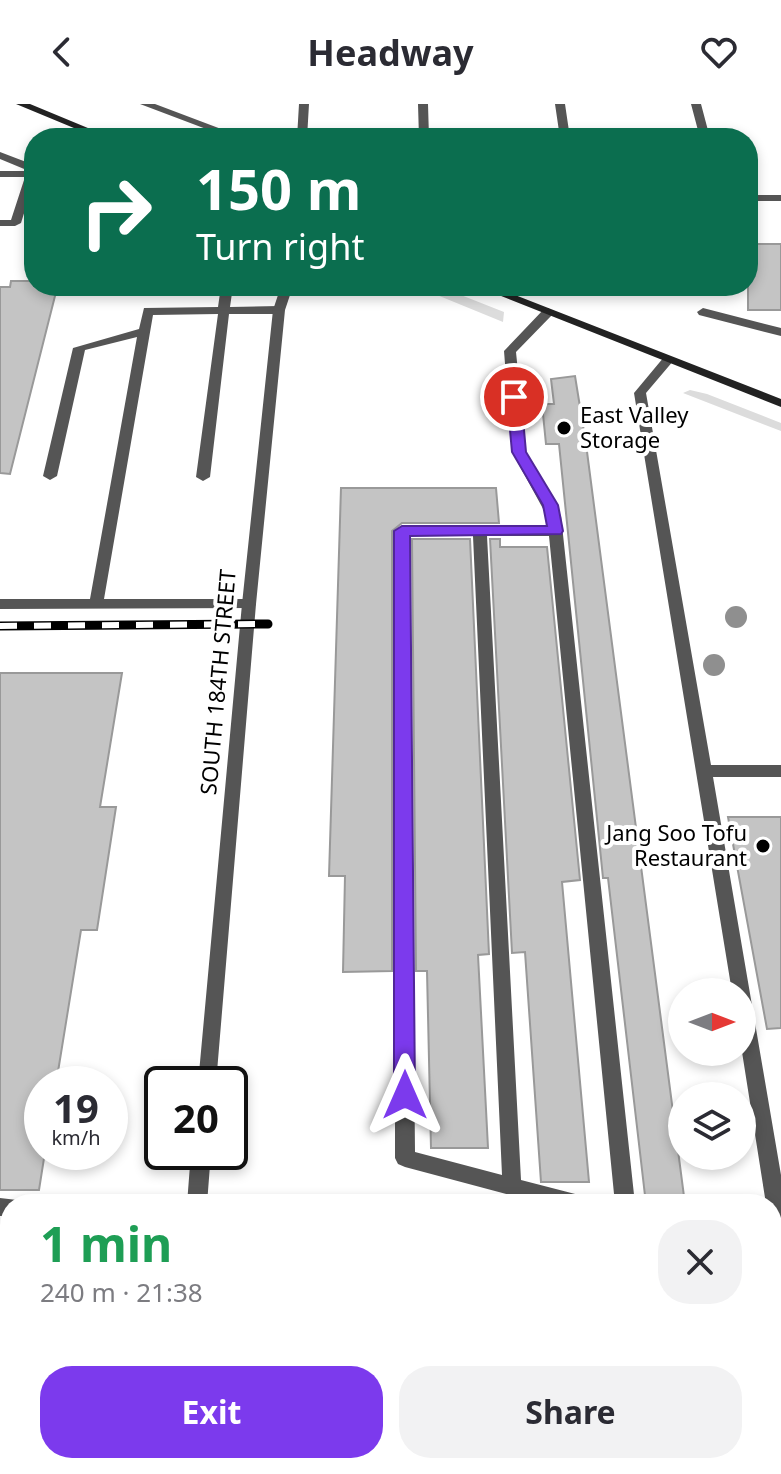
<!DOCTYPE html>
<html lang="en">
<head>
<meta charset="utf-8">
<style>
  body { margin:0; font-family:"Noto Sans",sans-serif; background:#f2f2f3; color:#2b2b33; height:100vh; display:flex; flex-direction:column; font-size:30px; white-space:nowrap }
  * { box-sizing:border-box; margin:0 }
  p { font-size:26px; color:#7c7c81 }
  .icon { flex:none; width:44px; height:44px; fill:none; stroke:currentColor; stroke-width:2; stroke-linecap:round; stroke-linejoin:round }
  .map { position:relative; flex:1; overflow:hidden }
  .sheet { position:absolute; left:0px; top:1090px; width:782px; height:280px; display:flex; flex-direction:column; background:#fff; border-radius:32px 32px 0 0; box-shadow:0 4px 12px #0003 }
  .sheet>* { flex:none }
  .guide { position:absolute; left:24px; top:24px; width:734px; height:168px; border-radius:32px; box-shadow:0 4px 12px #0003; background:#0b6e4f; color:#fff; overflow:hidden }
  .needle { width:52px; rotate:90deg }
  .tools { position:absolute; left:668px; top:874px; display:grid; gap:16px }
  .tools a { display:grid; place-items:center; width:88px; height:88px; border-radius:50%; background:#fff; box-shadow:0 4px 12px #0003; font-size:40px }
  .speed { position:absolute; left:24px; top:962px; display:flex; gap:16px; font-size:40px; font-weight:700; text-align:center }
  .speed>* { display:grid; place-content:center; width:104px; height:104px; border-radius:50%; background:#fff; box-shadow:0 4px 12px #0003; line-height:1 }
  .speed small { font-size:20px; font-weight:400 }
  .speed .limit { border:4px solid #111; border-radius:12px; background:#fff; color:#111 }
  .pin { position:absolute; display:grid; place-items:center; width:68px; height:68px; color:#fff; margin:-34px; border:4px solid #fff; border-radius:50%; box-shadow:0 2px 8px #0007 }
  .me { position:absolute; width:88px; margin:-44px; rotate:0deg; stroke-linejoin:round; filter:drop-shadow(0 0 6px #0008) }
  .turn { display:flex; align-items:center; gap:28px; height:168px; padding:0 40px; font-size:36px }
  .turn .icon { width:104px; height:104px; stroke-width:2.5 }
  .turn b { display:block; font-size:56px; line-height:68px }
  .round { display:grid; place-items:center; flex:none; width:84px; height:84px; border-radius:32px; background:#f2f2f3 }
  .summary { display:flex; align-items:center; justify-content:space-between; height:136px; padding:0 40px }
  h1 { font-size:48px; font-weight:700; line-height:60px; color:#1e9e55 }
  .button { display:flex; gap:16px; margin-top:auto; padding:16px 40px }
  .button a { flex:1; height:92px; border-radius:32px; background:#7c3aed; color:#fff; font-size:32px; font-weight:700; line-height:92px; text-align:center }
  .button a+a { background:#f2f2f3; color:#2b2b33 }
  header { display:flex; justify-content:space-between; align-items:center; height:104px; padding:0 40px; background:#fff; font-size:36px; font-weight:700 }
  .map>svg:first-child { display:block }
</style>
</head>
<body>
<header><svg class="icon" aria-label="back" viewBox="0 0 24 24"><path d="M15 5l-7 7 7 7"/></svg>Headway<svg class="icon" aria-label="heart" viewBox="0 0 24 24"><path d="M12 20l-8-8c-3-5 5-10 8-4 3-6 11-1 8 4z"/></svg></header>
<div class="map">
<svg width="781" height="1370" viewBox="0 0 781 1370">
  <rect width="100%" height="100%" fill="#fff"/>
  <path fill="#dcdcdc" d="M415 182H438L504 208 503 218Z
    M690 286 707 290 781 319V327L683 289Z"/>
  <path fill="#c4c4c4" stroke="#999" stroke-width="2" d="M748 140H781V206H748Z
    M11 177H34V182H48L47 188H56L10 370 0 369V183H10Z
    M575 272 586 340 685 1100H646L608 774H603L559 340H546L542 300H554L551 275Z
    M341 384H496L499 419H402L392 427V867L343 868 345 772H329Z
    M412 435H470L489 850 478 851 488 1044H431L427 867H416Z
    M490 435H500V443H547L580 776 562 778 589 1078H541L525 848 512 849Z
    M0 569H122L100 703H116L97 826H81L56 980H42V1048H45L39 1086H0Z
    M728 713H781V924L767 925Z"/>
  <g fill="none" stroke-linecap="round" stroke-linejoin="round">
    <path fill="#555" fill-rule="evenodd" d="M140 0H155L245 34H230Z
      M299 0H309L307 34H297Z
      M418 0H428L429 34H419Z
      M555 0H565L570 34H560Z
      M691 0H701L710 34H700Z
      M0 48 34 61V77L21 119 15 122H0V116H11L25 73H0V67H29L0 55Z
      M748 91H781V97H748Z
      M221 182H233L230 203 279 202 285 206 279 210H229L210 373 203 377 196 373 218 210 153 211 104 495H249L254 496 256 500 254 504 0 505V495H90L137 233 85 246 57 372 50 376 43 372 73 244 139 225 144 204 218 203Z
      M548 204 554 208 552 211 516 248 526 348 561 412 635 1100H615L549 432H487L521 1076 579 1091 586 1093 589 1100H544L405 1063 398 1060 395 1054V427L402 422H548L547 412 512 348 504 247 544 205ZM409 432H473L502 1071 415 1048Z
      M703 204 781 224V232L699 211 697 208Z
      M668 252 674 256 646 289 711 661H781V673H713L781 1071V1139L774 1137 772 1132V1100H766L742 948V888H732L634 289 664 253Z
      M0 1094 17 1096 19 1100H10V1112H0Z"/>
    <path fill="#555" fill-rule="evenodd" d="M281 182H293L285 206 256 500 216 980H198L242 500 273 206Z
      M191 1048H211L207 1100H187Z"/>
    <path fill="#222" fill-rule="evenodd" d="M16 0H30L112 34H98Z
      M476 182H492L781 295V303Z"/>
    <g stroke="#000" stroke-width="9">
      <path id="rail" d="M0 522 268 520"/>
    </g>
    <use href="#rail" stroke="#fff" stroke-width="6" stroke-dasharray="17" stroke-linecap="butt"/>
  </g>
  <g fill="#8f8f8f">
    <circle cx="736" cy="513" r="11"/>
    <circle cx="714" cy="561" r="11"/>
  </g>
  <path fill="#7c3aed" stroke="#51269a" stroke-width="2" d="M514 289 521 293 526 348 558 401 563 427 561 430 410 432 415 991 412 998 405 1000 397 998 394 991V427L402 422H547L543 401 512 348 507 293Z"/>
  <g fill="#000" stroke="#fff" stroke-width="3">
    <circle cx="564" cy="324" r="8"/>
    <circle cx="763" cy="742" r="8"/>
  </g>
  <g text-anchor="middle" stroke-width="8" stroke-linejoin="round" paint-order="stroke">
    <g font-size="22" fill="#000" stroke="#fff" text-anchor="start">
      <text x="580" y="319">East Valley<tspan x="580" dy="25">Storage</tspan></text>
      <text x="747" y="737" text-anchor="end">Jang Soo Tofu<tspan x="747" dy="25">Restaurant</tspan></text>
    </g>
    <g font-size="22" fill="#000" stroke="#fff">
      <text transform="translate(218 578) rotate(-85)" y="8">SOUTH 184TH STREET</text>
    </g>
  </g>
</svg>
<div class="tools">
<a><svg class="needle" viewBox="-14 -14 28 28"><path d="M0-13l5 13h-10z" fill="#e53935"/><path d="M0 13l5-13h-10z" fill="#7c7c81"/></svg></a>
<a><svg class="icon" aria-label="layers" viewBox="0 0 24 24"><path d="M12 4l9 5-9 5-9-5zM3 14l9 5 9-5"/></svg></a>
</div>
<div class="speed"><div>19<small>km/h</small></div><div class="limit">20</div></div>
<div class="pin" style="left:514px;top:293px;background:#d93025"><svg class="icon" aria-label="arrive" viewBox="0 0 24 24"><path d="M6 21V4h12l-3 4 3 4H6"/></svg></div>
<svg class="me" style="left:405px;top:991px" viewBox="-20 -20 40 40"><path d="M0-17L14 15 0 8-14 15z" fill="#7c3aed" stroke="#fff" stroke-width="4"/></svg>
<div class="guide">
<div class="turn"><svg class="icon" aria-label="right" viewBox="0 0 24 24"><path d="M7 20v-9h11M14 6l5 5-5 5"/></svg><div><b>150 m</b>Turn right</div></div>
</div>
<section class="sheet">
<div class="summary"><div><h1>1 min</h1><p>240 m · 21:38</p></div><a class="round"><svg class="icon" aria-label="close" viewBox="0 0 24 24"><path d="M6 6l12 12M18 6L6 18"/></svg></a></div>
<div class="button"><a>Exit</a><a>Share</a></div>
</section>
</div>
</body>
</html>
